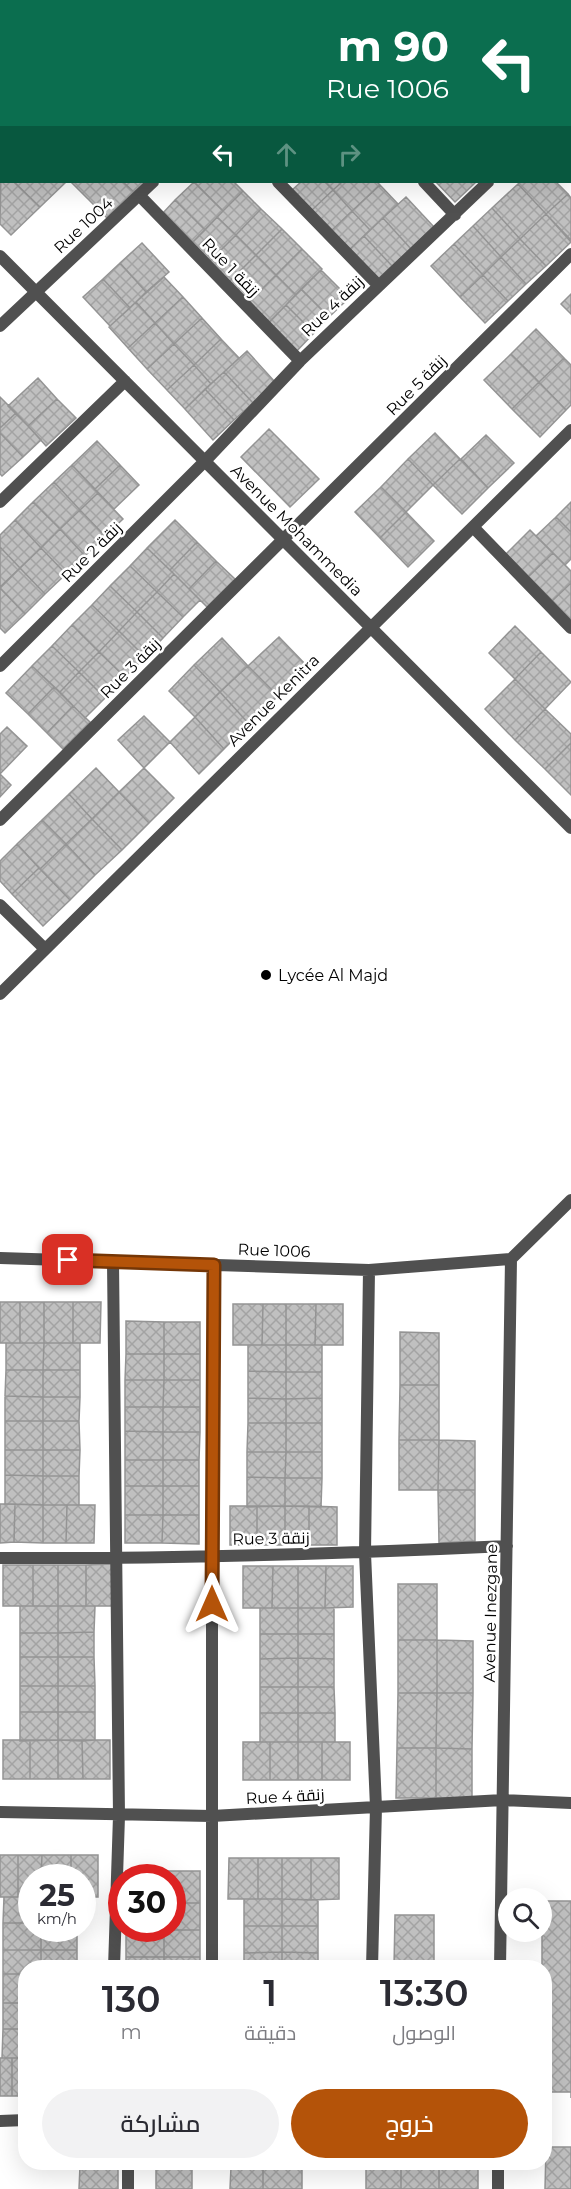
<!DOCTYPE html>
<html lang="ar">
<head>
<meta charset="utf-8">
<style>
  body { margin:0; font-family:Montserrat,Cairo,sans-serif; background:#f2f2f3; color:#2b2b33; direction:rtl; height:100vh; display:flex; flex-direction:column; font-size:22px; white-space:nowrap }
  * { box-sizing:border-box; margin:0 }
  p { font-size:20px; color:#7c7c81 }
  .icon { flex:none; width:33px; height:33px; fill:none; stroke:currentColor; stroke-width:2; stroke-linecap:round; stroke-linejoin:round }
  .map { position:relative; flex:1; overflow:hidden; direction:ltr }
  .details { position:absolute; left:18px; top:1960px; width:534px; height:210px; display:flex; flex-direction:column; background:#fff; border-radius:24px; box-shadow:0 6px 24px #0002; direction:rtl }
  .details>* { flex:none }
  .hud { position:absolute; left:0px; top:0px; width:572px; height:183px; box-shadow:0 6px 24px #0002; direction:rtl; background:#0b6e4f; color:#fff; overflow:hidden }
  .tools { position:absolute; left:498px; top:1888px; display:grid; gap:12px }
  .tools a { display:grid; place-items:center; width:54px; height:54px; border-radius:50%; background:#fff; box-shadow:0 6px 24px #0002; font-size:30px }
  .speed { position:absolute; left:18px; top:1864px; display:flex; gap:12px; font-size:30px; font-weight:700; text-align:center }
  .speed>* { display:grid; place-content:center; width:78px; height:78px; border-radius:50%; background:#fff; box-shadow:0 6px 24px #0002; line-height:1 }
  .speed small { font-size:15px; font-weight:400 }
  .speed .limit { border:9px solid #d22; background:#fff; color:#111 }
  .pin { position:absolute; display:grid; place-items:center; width:51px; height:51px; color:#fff; margin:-26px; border-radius:12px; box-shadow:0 3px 9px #0006 }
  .me { position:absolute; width:66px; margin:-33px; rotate:0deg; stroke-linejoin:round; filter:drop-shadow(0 0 4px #0008) }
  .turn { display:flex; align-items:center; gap:21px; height:126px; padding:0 24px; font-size:27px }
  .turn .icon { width:78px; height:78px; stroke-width:2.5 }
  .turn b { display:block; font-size:42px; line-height:51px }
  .lanes { display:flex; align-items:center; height:57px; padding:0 24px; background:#0003; justify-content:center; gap:30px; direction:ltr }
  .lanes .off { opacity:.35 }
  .eta { display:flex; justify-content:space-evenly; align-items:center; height:102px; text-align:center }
  .eta b { font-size:36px; font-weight:600; line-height:42px }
  .cta { display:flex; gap:12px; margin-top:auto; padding:12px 24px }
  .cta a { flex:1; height:69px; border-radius:36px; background:#b45309; color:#fff; font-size:24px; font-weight:600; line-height:69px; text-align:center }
  .cta a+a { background:#f2f2f3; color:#2b2b33 }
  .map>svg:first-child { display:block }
</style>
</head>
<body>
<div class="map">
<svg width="571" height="2189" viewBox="0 0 571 2189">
  <defs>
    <pattern id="building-cross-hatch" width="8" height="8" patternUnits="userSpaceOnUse" patternTransform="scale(1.5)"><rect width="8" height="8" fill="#c0c0c0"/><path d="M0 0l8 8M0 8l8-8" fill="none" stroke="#a3a3a3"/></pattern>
  </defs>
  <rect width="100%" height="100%" fill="#fff"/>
  <path fill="url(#building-cross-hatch)" stroke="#949494" stroke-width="1.5" d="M199 0H249L248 2Z
    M452 0H508L510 2H450Z
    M511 0H561L562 2H510Z
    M1 168 2 182H14L40 207 11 235 0 224Z
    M14 182H66L40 207Z
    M71 182H123L134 192 107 218Z
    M123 182H145L134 192Z
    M194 182H234L243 191 223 211Z
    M194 182 223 211 205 230 175 200Z
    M301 182H325L333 190 311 211 292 190Z
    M325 182H342L333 190Z
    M342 182H377L380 185 352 211 333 190Z
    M436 182H476L455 202Z
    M520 182H556L568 194 546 214 518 184Z
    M518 184 546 214 520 239 492 208Z
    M380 185 398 204 370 230 352 211Z
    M333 190 352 211 330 232 311 211Z
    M243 191 261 209 236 235 217 217Z
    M568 194 571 198V240L546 214Z
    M406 197 434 227 411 249 383 218Z
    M175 200 205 230 190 245 162 214Z
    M492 208 520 239 501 257 473 226Z
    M261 209 282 229 256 255 236 235Z
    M352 211 370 230 348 251 330 232Z
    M546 214 571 242 546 266 520 239Z
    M217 217 236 235 209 262 191 244Z
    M383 218 411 249 392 266 364 236Z
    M473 226 501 257 483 275 454 244Z
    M282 229 302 249 276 275 256 255Z
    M236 235 256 255 229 282 209 262Z
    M364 236 392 266 376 281 348 251Z
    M520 239 546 266 526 284 501 257Z
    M142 243 169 272 146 292 120 263Z
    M454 244 483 275 460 297 431 266Z
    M302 249 322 269 296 295 276 275Z
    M256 255 276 275 249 302 229 282Z
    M501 257 526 284 508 301 483 275Z
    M120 263 146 292 130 308 103 279Z
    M321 270 349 298 329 317 301 289Z
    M276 275 296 295 269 322 249 302Z
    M483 275 508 301 485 323 460 297Z
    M164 277 183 297 155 323 136 302Z
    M103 279 130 308 110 326 83 297Z
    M301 289 329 317 314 333 286 305Z
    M571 294V314L561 304Z
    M183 297 202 318 174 344 155 323Z
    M136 302 155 323 128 348 109 327Z
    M286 305 314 333 294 354 267 325Z
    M202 318 221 339 194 365 174 344Z
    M155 323 174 344 147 369 128 348Z
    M536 329 564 358 539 382 511 354Z
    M221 339 239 358 211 384 194 365Z
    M174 344 194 365 167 390 147 369Z
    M247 351 275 382 253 403 224 372Z
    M511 354 539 382 512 409 484 380Z
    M564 358 571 365V405L566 410 539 382Z
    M194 365 211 384 185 409 167 390Z
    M224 372 253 403 234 420 205 389Z
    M38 378 57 399 28 426 8 406Z
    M539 382 566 410 540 437 512 409Z
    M205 389 234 420 213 440 185 409Z
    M0 397 16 413 0 428Z
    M57 399 76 418 46 446 28 426Z
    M16 413 41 440 23 457 0 433V428Z
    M269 429 319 479 290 507 241 457Z
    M0 433 23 457 2 476 0 474Z
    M435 433 460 459 433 485 408 459Z
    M486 435 514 463 488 488 461 459Z
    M97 441 120 465 95 489 72 465Z
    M408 459 433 485 406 512 381 487Z
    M460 459 488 488 462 514 433 485Z
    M72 465 98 493 80 510 54 482Z
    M120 465 139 485 114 509 95 489Z
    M54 482 80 510 60 529 33 502Z
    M381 487 406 512 380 538 355 512Z
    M98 493 123 519 105 536 80 510Z
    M33 502 60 529 41 548 15 520Z
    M571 502V532L556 517Z
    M80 510 105 536 85 556 60 529Z
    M406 512 434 541 408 567 380 538Z
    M556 517 571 532V559L565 565 536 536Z
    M15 520 41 548 20 568 0 547V535Z
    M175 520 197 542 170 570 147 548Z
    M60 529 85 556 66 574 41 548Z
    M530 530 553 553 526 579 504 556Z
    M197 542 216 561 189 589 170 570Z
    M0 547 20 568 0 587Z
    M41 548 66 574 45 594 20 568Z
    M147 548 174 574 157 592 130 566Z
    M553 553 571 571V583L550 603 526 579Z
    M216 561 235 579 207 607 189 589Z
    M130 566 157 592 137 612 110 586Z
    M20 568 45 594 25 614 0 588Z
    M174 574 200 600 183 617 157 592Z
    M571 583V618L568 621 550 603Z
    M110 586 137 612 119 631 92 605Z
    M0 588 25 614 5 633 0 628Z
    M157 592 183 617 163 638 137 612Z
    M92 605 119 631 99 652 72 625Z
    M137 612 163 638 145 657 119 631Z
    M72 625 99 652 79 672 52 646Z
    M515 626 541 652 515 679 489 653Z
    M119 631 145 657 125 677 99 652Z
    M279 637 308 667 278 696 248 666Z
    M222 638 248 666 220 692 194 665Z
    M52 646 79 672 60 692 32 666Z
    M99 652 125 677 105 698 79 672Z
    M541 652 571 682 545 709 515 679Z
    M194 665 220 692 195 717 169 691Z
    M32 666 54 687 28 714 6 693Z
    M248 666 278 696 249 724 220 692Z
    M79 672 105 698 85 718 60 692Z
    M515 679 545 709 515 740 485 709Z
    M54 687 73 706 47 733 28 714Z
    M220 692 249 724 224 749 195 717Z
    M73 706 90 722 63 749 47 733Z
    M545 709 571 734V743L545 769 515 740Z
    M144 716 170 742 144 768 118 740Z
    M195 717 224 749 199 774 170 742Z
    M7 727 27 746 0 774V734Z
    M571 743V795L545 769Z
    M96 768 119 792 92 819 69 794Z
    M144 768 174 798 149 823 119 792Z
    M0 774 11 785 0 797Z
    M119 792 149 823 122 850 92 819Z
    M69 794 92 819 66 844 42 820Z
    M92 819 122 850 95 875 66 844Z
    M42 820 66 844 40 869 17 844Z
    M17 844 39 868 12 894 0 881V861Z
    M66 844 95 875 70 900 40 869Z
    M39 868 70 900 43 926 12 894Z
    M0 1302H20V1343H0Z
    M20 1302H44V1343H20Z
    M44 1302H73V1343H44Z
    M73 1302H101L100 1343H73Z
    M233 1304H263L262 1345H233Z
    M263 1304H286V1345H262Z
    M286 1304H316L315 1345H286Z
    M316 1304H343V1345H315Z
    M126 1321 164 1322V1354H126Z
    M164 1322H200V1354H164Z
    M400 1332 439 1333V1385H400Z
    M6 1343H44L43 1370H6Z
    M44 1343H80V1370H43Z
    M248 1345H286V1372L248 1371Z
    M286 1345H322V1372H286Z
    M126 1354H164V1380H125Z
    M164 1354H200V1380H164Z
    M6 1370H43V1397L5 1396Z
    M43 1370H80V1397H43Z
    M248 1371 286 1372V1399L248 1398Z
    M286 1372H322V1398L286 1399Z
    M125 1380H164L163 1407H125Z
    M164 1380H200V1407H163Z
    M400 1385H439V1440H399Z
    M5 1396 43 1397V1421H5Z
    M43 1397H80L79 1421H43Z
    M248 1398 286 1399V1423H248Z
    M322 1398V1423H286V1399Z
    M125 1407H163V1432L125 1431Z
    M163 1407H200V1432H163Z
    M5 1421H43V1450H5Z
    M43 1421H79L80 1450H43Z
    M248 1423H286V1452H247Z
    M286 1423H322V1452H286Z
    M125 1431 163 1432V1460H125Z
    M163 1432H200L199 1460H163Z
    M399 1440H439L438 1490H399Z
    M439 1440 475 1441V1490H438Z
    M5 1450H43V1476L5 1475Z
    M43 1450H80L79 1476H43Z
    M247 1452H286L285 1478 247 1477Z
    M286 1452H322V1478H285Z
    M125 1460H163V1486H125Z
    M163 1460H199V1486H163Z
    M5 1475 43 1476V1505L5 1504Z
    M43 1476H79V1505H43Z
    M247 1477 285 1478V1506L247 1507Z
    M285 1478H322L321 1507 285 1506Z
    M125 1486H163V1515H125Z
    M163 1486H199V1515H163Z
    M438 1490H475V1541L439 1543Z
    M0 1504H15L14 1542 0 1543Z
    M15 1504 43 1505V1543L14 1542Z
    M43 1505H67L66 1543H43Z
    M67 1505H95L94 1543H66Z
    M230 1506H257V1545H230Z
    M257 1506H285V1545H257Z
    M285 1506H309V1545H285Z
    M309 1506 337 1507V1545H309Z
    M125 1515H163L162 1543H125Z
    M163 1515H199V1544L162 1543Z
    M113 1564V1606H86V1565Z
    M3 1565H33V1606H3Z
    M33 1565H58V1606H33Z
    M58 1565H86V1606H58Z
    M243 1566H273L272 1608H243Z
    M273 1566H298V1608H272Z
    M298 1566H326L325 1608H298Z
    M326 1566H353V1607L325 1608Z
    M398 1584H437V1640H398Z
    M20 1606H58V1633H20Z
    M58 1606H95L94 1632 58 1633Z
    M260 1608H298V1634H260Z
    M298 1608H334V1634H298Z
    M94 1632V1657H58V1633Z
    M20 1633H58V1657H20Z
    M260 1634H298V1658L260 1659Z
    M298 1634H334V1659L298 1658Z
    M398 1640H437V1693H398Z
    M437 1640 473 1641V1693H437Z
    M20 1657H58V1686H20Z
    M58 1657H94L95 1686H58Z
    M298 1658V1687H260V1659Z
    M298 1658 334 1659V1687H298Z
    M20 1686H58V1712H20Z
    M58 1686H95V1712H58Z
    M260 1687H298V1713H260Z
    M298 1687H334L335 1713H298Z
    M398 1693H437L436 1748H397Z
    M437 1693H473L472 1749 436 1748Z
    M20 1712H58V1740L20 1741Z
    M58 1712H95V1740H58Z
    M260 1713H298V1742H260Z
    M298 1713H335V1742H298Z
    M3 1740H30V1779H3Z
    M30 1740H58V1779H30Z
    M58 1740 82 1741 83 1779H58Z
    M95 1740H110V1779H83L82 1741Z
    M243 1742H270V1780H243Z
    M270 1742H298V1780H270Z
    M298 1742H322V1780H298Z
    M322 1742H350V1780H322Z
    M397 1748H436V1798H396Z
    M436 1748 472 1749V1798H436Z
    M0 1855H18V1897H0Z
    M18 1855H42L41 1878H32V1897H18Z
    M42 1855H71V1878H41Z
    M71 1855H98V1897H82V1878H71Z
    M229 1858H258V1899H228Z
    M258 1858H282V1899H258Z
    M282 1858H311V1900L282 1899Z
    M311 1858H339V1899L311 1900Z
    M126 1871H164V1878H126Z
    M164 1871H200V1903H172V1878H164Z
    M4 1897H32V1923H3Z
    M244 1899H282V1926H244Z
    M282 1899 318 1900V1926H282Z
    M542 1901H571V2098V2092H544V1968H542Z
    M172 1903H200V1930H164L172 1929Z
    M395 1915H434V1967H394Z
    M3 1923H32V1929H41V1950H3Z
    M244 1926H282V1952L244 1953Z
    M282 1926H318V1953L282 1952Z
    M41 1929H77V1950H41Z
    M126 1930H164V1957H126Z
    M164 1930H200V1957H164Z
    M3 1950H41V1968H26V1974H3Z
    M41 1950H77V1968H41Z
    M282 1952 318 1953V1968H282Z
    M282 1952V1968H244V1953Z
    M126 1957H164V1968H126Z
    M164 1957H200V1968H164Z
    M3 1974H26V2003H3Z
    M3 2003H26V2029H3Z
    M3 2029H26V2058H2Z
    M0 2058H12V2096H0Z
    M12 2058H26V2096H12Z
    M546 2147H571V2189H545Z
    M80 2166H118V2189H79Z
    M156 2166H192V2189H156Z
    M231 2167H263V2189H230Z
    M263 2167H302V2189H263Z
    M366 2167H401V2189H366Z
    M401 2167 439 2168V2189H401Z
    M439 2168H478V2189H439Z"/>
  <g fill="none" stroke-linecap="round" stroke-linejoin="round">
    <path stroke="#505050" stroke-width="12" d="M100 0 102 2
      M438 0 439 2
      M45 2 47 0
      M347 2 348 0
      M0 44 2 43
      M570 139 571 140
      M278 182 378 285
      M424 182 455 215
      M139 195 300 361
      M0 256 571 828
      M0 326 153 182
      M0 502 125 381
      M474 528 571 628
      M0 666 205 461 300 361 488 182
      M0 820 571 254
      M0 905 45 949
      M0 994 571 430
      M0 1258 369 1270 511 1259
      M511 1259 571 1200
      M113 1262 119 1816 114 1968
      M369 1270 365 1553 376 1807 372 1968
      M0 1558C169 1559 338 1554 507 1546
      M0 1812 212 1816 503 1800 571 1803
      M212 1968V1556L214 1265
      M500 1968 511 1259
      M0 2121 26 2120
      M128 2163V2189
      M498 2163V2189"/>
  </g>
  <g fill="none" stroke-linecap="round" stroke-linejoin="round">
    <g stroke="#753606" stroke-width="15">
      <path id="route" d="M68 1260 214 1265 212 1604"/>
    </g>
    <use href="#route" stroke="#b45309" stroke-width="10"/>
  </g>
  <circle fill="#000" stroke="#fff" stroke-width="2" cx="266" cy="975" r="6"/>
  <g text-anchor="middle" stroke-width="5" stroke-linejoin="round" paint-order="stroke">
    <g font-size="16" fill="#000" stroke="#fff">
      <text transform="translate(83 225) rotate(-43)" y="6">Rue 1004</text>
      <text transform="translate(231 267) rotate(46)" y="6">Rue 1 زنقة</text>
      <text transform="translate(332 306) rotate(-44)" y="6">Rue 4 زنقة</text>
      <text transform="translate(416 385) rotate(-45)" y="6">Rue 5 زنقة</text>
      <text transform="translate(297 530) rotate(45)" y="6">Avenue Mohammedia</text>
      <text transform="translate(91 552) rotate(-45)" y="6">Rue 2 زنقة</text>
      <text transform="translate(130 668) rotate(-45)" y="6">Rue 3 زنقة</text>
      <text transform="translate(273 700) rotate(-45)" y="6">Avenue Kenitra</text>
      <text transform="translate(274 1250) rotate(2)" y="6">Rue 1006</text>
      <text transform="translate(271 1538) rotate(-1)" y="6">Rue 3 زنقة</text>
      <text transform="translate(490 1613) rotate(-89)" y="6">Avenue Inezgane</text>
      <text transform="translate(285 1796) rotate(-3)" y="6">Rue 4 زنقة</text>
    </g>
    <g font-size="16" fill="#000" stroke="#fff" text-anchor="start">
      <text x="278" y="981">Lycée Al Majd</text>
    </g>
  </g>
</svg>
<div class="tools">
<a><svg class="icon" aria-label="search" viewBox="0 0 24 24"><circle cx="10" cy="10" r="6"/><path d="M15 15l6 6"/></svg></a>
</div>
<div class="speed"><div>25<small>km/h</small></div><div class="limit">30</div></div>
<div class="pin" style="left:68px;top:1260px;background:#d93025"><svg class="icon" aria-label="arrive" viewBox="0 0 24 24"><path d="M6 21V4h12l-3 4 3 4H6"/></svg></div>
<svg class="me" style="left:212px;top:1604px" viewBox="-20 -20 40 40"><path d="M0-17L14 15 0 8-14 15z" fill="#b45309" stroke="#fff" stroke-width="4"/></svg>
<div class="hud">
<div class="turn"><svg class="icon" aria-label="left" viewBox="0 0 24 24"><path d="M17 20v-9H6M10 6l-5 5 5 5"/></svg><div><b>90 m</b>Rue 1006</div></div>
<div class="lanes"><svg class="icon" aria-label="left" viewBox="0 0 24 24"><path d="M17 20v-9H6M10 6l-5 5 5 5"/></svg><svg class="icon off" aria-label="ahead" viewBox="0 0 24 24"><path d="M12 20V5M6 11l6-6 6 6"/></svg><svg class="icon off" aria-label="right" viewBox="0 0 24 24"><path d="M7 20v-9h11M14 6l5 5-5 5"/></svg></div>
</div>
<section class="details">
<div class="eta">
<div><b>13:30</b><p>الوصول</p></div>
<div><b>1</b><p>دقيقة</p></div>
<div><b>130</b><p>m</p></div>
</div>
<div class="cta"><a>خروج</a><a>مشاركة</a></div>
</section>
</div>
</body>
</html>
